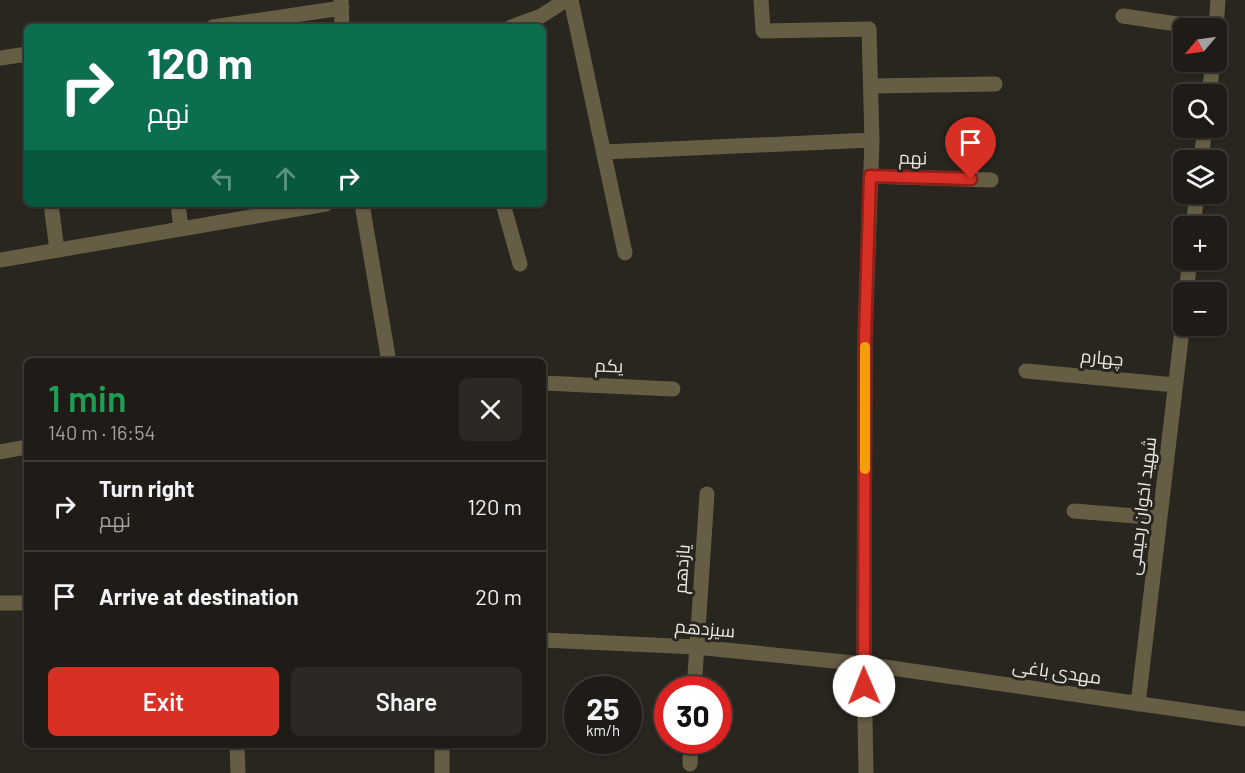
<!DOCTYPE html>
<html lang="en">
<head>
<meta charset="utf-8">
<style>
  body { margin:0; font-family:Barlow,Cairo,sans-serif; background:#2c2924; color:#f1f3f6; height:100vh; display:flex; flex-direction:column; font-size:22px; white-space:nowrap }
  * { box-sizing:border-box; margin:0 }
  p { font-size:20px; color:#a1a1a1 }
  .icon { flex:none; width:33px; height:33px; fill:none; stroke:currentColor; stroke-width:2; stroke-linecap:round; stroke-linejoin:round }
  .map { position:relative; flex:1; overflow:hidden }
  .drawer { position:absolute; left:24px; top:358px; width:522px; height:390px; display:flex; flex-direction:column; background:#1f1c17; border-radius:9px; box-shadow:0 2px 4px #0004,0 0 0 2px #3c3a36 }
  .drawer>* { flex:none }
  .hud { position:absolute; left:24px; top:24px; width:522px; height:183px; border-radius:9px; box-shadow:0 2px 4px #0004,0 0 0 2px #3c3a36; background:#0b6e4f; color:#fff; overflow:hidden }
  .needle { width:39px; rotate:241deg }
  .controls { position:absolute; left:1173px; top:18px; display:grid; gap:12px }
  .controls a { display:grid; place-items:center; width:54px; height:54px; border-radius:9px; background:#1f1c17; box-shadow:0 2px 4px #0004,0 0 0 2px #3c3a36; font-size:30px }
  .speed { position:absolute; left:564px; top:676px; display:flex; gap:12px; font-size:30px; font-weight:700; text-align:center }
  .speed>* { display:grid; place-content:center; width:78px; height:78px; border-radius:50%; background:#1f1c17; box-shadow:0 2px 4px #0004,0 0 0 2px #3c3a36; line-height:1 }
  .speed small { font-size:15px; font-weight:400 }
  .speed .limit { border:9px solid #d22; background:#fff; color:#111 }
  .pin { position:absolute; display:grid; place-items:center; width:51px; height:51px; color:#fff; margin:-62px -26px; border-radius:50% 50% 50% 0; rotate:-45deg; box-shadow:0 0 6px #0007 }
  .pin .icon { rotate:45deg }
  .me { position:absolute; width:66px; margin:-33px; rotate:359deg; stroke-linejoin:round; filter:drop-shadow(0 0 4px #0008) }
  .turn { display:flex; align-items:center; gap:21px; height:126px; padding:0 24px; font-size:27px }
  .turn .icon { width:78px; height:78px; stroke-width:2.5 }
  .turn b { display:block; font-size:42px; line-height:51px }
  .lanes { display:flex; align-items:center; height:57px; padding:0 24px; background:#0003; justify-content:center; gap:30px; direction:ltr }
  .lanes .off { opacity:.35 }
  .round { display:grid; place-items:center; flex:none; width:63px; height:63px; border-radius:9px; background:#2c2924 }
  .summary { display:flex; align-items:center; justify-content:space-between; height:102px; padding:0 24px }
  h1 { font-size:36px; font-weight:600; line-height:45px; color:#1e9e55 }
  .cta { display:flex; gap:12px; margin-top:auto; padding:12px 24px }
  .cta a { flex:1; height:69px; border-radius:9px; background:#d93025; color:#fff; font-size:24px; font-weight:600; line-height:69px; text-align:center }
  .cta a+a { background:#2c2924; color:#f1f3f6 }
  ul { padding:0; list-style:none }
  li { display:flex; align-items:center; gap:18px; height:90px; padding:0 24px; border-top:2px solid #3c3a36 }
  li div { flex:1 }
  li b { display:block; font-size:22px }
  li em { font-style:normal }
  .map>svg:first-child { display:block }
</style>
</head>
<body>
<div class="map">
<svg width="1245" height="773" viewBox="0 0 1245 773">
  <rect width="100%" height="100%" fill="#29261f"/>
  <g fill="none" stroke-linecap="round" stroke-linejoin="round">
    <path stroke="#665d45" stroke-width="15" d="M341 0 342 27
      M571 0 625 253
      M761 0 763 31 869 29 872 140 865 337 864 664 866 773
      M1123 16 1204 28
      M213 27 342 8
      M511 27 541 16 566 0
      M1216 28 1218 0
      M0 58 27 54
      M871 86 995 84
      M1209 94 1213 62
      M604 152 872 140
      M1201 160 1205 128
      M870 176 991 180
      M51 204 57 250
      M178 204 181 229
      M362 204 389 362
      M503 204 520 264
      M1193 226 1197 194
      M0 260 326 204
      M1186 292 1190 260
      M1026 371 1175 385
      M543 383 673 389
      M0 452 27 447
      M1074 511 1160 518
      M0 603H27
      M543 640 696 647 864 664 1245 719
      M694 690 707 494
      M1138 704 1184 313
      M237 746 238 773
      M442 746V773
      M690 764 691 741"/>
  </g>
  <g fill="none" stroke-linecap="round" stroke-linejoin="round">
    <g stroke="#8d1f18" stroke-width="15">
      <path id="route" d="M864 686 865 337 870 176 971 179"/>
    </g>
    <use href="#route" stroke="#d93025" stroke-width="10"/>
    <path stroke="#f59e0b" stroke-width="10" d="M865 469V347"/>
  </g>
  <g text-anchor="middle" stroke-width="6" stroke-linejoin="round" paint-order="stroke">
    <g font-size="18" fill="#eae9e4" stroke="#29261f">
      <text transform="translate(913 158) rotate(2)" y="6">نهم</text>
      <text transform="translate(1102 358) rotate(5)" y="6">چهارم</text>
      <text transform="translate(609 366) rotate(2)" y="6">یکم</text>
      <text transform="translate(1142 506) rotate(-83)" y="6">شهید اخوان رحیمی</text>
      <text transform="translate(682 569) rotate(-86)" y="6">یازدهم</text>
      <text transform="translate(705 629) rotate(5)" y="6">سیزدهم</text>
      <text transform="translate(1057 672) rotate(8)" y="6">مهدی باغی</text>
    </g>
  </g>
</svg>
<div class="controls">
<a><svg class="needle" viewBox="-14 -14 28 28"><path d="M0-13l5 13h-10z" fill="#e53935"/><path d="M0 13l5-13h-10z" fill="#a1a1a1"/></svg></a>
<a><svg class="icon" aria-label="search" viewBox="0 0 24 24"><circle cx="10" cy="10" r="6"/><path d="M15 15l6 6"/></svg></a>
<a><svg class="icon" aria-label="layers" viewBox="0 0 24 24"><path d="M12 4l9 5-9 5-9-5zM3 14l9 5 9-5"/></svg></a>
<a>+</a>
<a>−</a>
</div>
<div class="speed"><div>25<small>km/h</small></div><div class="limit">30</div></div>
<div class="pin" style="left:971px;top:179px;background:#d93025"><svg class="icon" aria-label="arrive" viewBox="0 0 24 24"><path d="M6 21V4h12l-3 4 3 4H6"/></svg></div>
<svg class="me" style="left:864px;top:686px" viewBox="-20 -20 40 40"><circle r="19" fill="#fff"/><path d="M0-13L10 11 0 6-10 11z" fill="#d93025"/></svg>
<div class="hud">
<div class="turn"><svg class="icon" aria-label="right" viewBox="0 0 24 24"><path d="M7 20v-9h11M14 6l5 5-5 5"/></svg><div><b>120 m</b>نهم</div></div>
<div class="lanes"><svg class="icon off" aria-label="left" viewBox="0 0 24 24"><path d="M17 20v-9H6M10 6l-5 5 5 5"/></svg><svg class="icon off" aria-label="ahead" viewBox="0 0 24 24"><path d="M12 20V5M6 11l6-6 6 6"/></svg><svg class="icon" aria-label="right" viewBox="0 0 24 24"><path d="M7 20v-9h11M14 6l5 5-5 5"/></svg></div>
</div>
<section class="drawer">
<div class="summary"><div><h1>1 min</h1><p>140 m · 16:54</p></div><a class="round"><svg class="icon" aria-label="close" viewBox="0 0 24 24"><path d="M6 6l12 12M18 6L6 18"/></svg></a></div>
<ul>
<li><svg class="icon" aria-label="right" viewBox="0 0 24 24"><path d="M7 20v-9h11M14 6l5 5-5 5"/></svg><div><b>Turn right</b><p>نهم</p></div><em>120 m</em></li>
<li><svg class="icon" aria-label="arrive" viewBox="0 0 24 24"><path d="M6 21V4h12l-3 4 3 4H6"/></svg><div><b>Arrive at destination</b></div><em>20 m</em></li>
</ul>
<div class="cta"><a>Exit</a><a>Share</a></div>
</section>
</div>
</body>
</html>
